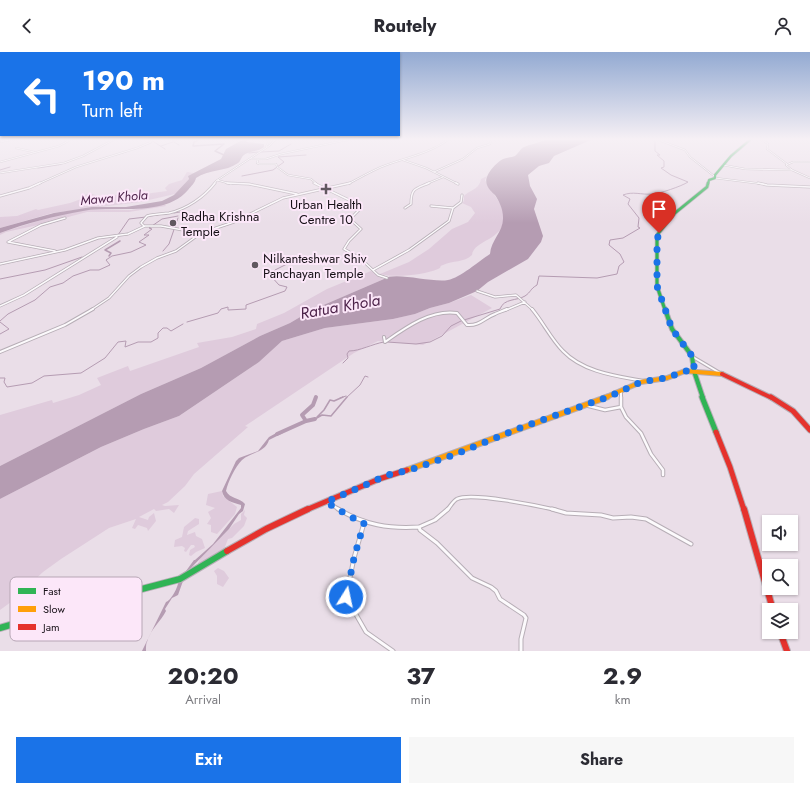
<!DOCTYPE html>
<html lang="en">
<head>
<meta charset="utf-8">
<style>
  body { margin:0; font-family:Jost,sans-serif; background:#f7f7f7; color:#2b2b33; height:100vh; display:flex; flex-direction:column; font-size:15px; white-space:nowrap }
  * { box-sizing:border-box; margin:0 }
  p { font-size:13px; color:#7c7c81 }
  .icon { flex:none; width:22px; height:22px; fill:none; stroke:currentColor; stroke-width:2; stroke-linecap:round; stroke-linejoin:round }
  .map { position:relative; height:599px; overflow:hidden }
  .details { display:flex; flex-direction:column; background:#fff; flex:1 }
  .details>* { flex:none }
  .hud { position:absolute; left:0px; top:0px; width:400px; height:84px; box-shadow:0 1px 3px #0004; background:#1a73e8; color:#fff; overflow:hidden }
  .fabs { position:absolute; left:762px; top:463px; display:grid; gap:8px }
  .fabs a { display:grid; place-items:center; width:36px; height:36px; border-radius:0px; background:#fff; box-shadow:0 1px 3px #0004; font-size:20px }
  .pin { position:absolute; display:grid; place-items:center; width:34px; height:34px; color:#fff; margin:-41px -17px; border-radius:50% 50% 50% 0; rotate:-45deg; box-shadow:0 0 4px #0007 }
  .pin .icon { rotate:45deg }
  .me { position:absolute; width:44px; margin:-22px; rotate:10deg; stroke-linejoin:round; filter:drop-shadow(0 0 3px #0008) }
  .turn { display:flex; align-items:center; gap:14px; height:84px; padding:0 16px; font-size:18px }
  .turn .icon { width:52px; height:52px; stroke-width:2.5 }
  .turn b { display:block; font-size:28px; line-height:34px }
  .eta { display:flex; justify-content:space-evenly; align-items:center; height:68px; text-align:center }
  .eta b { font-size:24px; font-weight:700; line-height:28px }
  .primary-button { display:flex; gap:8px; margin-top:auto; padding:8px 16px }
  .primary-button a { flex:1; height:46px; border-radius:0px; background:#1a73e8; color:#fff; font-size:16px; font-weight:700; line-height:46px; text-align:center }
  .primary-button a+a { background:#f7f7f7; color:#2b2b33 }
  header { display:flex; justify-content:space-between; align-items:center; height:52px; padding:0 16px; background:#fff; font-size:18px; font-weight:700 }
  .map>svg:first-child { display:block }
</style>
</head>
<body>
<header><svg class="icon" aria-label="back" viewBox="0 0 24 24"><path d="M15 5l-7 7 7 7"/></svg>Routely<svg class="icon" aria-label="person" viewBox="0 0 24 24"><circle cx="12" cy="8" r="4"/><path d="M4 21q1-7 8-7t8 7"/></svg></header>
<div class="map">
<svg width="810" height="599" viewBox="0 0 810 599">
  <rect width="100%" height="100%" fill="#eadee8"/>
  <path fill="#dfcbdc" d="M187 120 194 121 188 124 189 127 175 142 140 150 52 161 0 176V165L17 164 36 157 38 158 70 151 84 146 82 144 90 141 100 145 122 142 137 143 167 139 165 136 169 132 182 128Z
    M487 124 485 128C490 138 500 149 503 158 510 189 474 186 472 203 464 211 453 208 443 213 438 215 443 214 438 217 424 223 395 226 380 222L409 210 429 197 452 177 468 170 475 161 471 155 462 151 464 149V144C471 137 479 138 481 127Z
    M164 152 166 154 129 160H87L38 173 6 180 0 183V181L54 164 85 158 97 157 131 158Z
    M371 219 384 227 312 258 290 271 260 284 201 316 141 342 0 414V363L52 348 53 351 79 343 101 333 97 326 128 314 130 319 199 295 197 291 232 285 256 277 257 272 284 261 327 237Z
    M471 243 492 256 423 293 378 289 354 301 245 374 248 375 194 422 185 434 168 450 162 453 165 454 179 453 174 461 169 457 156 459 154 457 139 465 148 468 149 465 154 461 156 469 148 479 147 476 138 473 135 477 132 476 136 467 109 476 61 507 43 520 11 550 0 558V447L101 395 144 377 179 364 259 310 282 289 325 276 393 267 415 262 430 256 449 251Z
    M222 439 223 444 237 455 235 462 217 482 211 480V473L207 472 211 466 208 460 215 456 206 453 208 442Z
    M245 458 244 463 247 466 244 474 232 486 228 487 223 500 198 516V511L201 505 234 472 241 468V462Z
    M195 466 199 467V472L188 479 187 483 195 480 196 484 202 487 205 496 196 500 191 504 189 503 190 498 195 495 194 493H191L186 500 184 499 185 496 182 494 174 495 175 488 182 485 184 475Z
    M218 516 224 519 229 526 223 535 217 532V524L214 519Z"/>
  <path fill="#b59cb2" d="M244 87H250L246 90 264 92V95C258 100 248 99 244 103 241 105 241 109 238 111 226 120 208 117 196 126 195 131 191 134 188 138 164 166 114 153 83 159 54 164 27 171 0 181V176L54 161 92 155H126L162 149 174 143 189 127 188 124 221 107 226 97Z
    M547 87H593L554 104 549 111 539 114 528 123 530 134 537 147 534 157 543 184 541 190 528 207 488 230 477 239 449 251 430 256 415 262 393 267 325 276 282 289 259 310 179 364 144 377 101 395 0 447V414L141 342 201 316 260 284 290 271 312 258 384 227C394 219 432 231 448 228 460 226 479 209 490 202 491 188 504 179 503 165 503 157 499 149 495 143 492 140 489 138 487 133 483 124 496 111 503 107 507 106 512 105 515 104 519 101 520 97 524 95 531 92 539 91 547 87Z
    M278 380 283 381 269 388C265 401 251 400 242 408 235 415 228 430 226 439 230 447 239 445 245 452L243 459 239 462 229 477 190 517 191 519 183 529 178 543 172 546 165 557 166 559C161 569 150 578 147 590 146 591 146 596 146 599H142L166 550C173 547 180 531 179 524L186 519 194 508H195L213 492 241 456V453C232 450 224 449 222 439L236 409 239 406 258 399 269 385Z"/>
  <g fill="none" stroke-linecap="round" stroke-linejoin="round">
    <path stroke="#b59cb2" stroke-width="1" d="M167 87 175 89
      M151 88 165 97
      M175 89 180 87
      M174 90 179 93
      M161 94 173 90
      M135 97 151 91
      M261 100 279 99 291 92
      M89 101 105 92
      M249 101 258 100
      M116 103 126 100
      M91 110 107 105
      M58 113 68 110
      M38 116 57 113
      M0 118 10 115
      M242 124 273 118 284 110 278 105 306 103
      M174 161 180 160
      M150 164 158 163
      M118 183 129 167 146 165
      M163 199 169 192 178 166
      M0 227 45 218 82 205
      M464 268 500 257C504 246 517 249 525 244 531 240 530 237 537 233L539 224 597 226 617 222 619 214 624 210 620 202 609 193 610 188 623 186 640 176 638 175 639 166 628 152 630 147 623 143C633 139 641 143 652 142 659 142 682 134 688 130L671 123 661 116 664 115V109L657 103H660L655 99V88L651 87
      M0 269 8 262 35 248 50 235 63 231 73 224 90 218H99L110 213 106 208 112 204 131 200 146 193 139 190 149 183H144L152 177 149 176 162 167 178 164
      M0 270 9 277 0 282
      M187 270 218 261 221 257 228 255V258L246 257V253L285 239 287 235 279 233 270 223 275 218 289 211V206
      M387 290 416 292 430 290 442 284 451 274 461 269
      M343 311 348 306 347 302 349 299C360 299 372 292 384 290
      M0 326H5L4 330 7 335 32 331 44 324 81 321 105 306 118 290 126 289 125 295 138 290H151L158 286V281L163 276H167L171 279 183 272
      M340 346 346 344
      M346 346 360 333 365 324 368 325"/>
    <path stroke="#b59cb2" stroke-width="1.5" d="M317 365 324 358 330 348 334 349 343 345
      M315 367 322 363 331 364 347 345"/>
    <path stroke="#b59cb2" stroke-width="1.5" d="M109 204 111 201 105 198 120 189"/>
    <path stroke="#b59cb2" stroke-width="1.5" d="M200 87 194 90 193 94 224 92 215 99 224 103"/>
    <path stroke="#b59cb2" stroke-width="4" d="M306 369 302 363 313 353 316 345
      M277 382 306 369 315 367"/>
    <g stroke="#b7aeb6" stroke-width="2">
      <path id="street-far4" d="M656 87 685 98 690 105 714 124
        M761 87 768 92 767 97 787 112
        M0 90 15 87
        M266 95 270 87
        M16 96 34 100
        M251 107H266L281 102 351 87
        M258 108 257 111 259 112H276L277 114
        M403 108 426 116 458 132
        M0 110 59 94 72 87
        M810 110H793L786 113 792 118 810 126
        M723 113 745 117 792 118
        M277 115 288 123 311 127 317 132
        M434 120 463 107 477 96 490 92 491 87
        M0 121 64 111 83 104 115 87
        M715 126 763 132
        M217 128 231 132
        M38 132 76 115 137 96 151 90V87
        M214 132 216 129 269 94 276 87
        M348 132C359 126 370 120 381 115 403 106 430 102 449 87
        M426 132 443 125"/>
    </g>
    <g stroke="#b7aeb6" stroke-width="3">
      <path id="street-far3" d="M227 131 249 132 297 142
        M314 131 349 148 355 155 360 157 350 167 361 177 349 189 344 197 360 206 378 223 387 226
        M456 131 458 132
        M758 131 767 133 810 135
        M0 144 29 136 40 131
        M431 154 453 156
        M405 156 411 152C411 136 415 137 429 131
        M144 174 141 171 147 164C154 162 162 162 169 161 187 157 204 145 215 131
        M55 199 8 190 41 173 65 166
        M0 212 65 198 98 186 128 182 145 174H161L200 181
        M373 218 409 198 449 169 453 156 461 150 462 143
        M477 239 495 245 516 243 533 258
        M0 254 24 243 117 185
        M91 258 109 246 129 224 141 215 157 206 176 199 201 181 234 170 283 146 350 131
        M506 258 525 250"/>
    </g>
    <g stroke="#b7aeb6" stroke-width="4">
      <path id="street-far2" d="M532 257C543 270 551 287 563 299 583 320 616 324 643 329
        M384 285 385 290C405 276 431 257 457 261L467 273C480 274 484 266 495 262 499 260 503 259 507 257
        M0 300 65 273 93 257
        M693 305 720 321
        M621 339V346"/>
    </g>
    <g stroke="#b7aeb6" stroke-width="4.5">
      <path id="street-far1" d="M585 353 605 358 621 355V345
        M621 355 626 365 641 381 651 402 663 418V423
        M327 450 340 458
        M447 458C450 455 453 449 457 447 472 440 539 454 556 458"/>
    </g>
    <g stroke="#b7aeb6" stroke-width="5">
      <path id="street" d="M338 457C365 473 389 477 419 475L420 478 437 491 472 526 491 535 496 539 500 547 524 563 526 566 521 587V599
        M552 457 566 461 601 463 613 466 631 465 646 467 691 492
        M364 471 354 506 346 545 366 580 393 599
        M419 475 435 468 448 457"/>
    </g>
    <g stroke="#b7aeb6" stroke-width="3">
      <path id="fast-far5" d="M708 132 709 128 715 126V123L731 104 751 87"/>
    </g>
    <g stroke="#b7aeb6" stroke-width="4">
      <path id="fast-far4" d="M657 188V183L675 161 707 135 708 131"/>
    </g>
    <g stroke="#b7aeb6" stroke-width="4.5">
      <path id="fast-far3" d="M657 187V234L665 258"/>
    </g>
    <g stroke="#b7aeb6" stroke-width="6">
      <path id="fast-far2" d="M665 257 672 277 692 304 694 319 703 346"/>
    </g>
    <g stroke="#b7aeb6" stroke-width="7">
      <path id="fast-far1" d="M702 345 716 380"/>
    </g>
    <g stroke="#b7aeb6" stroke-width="8">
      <path id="fast" d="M0 576 54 560 180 527 227 499"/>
    </g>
    <g stroke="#b7aeb6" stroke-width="6">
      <path id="slow-far1" d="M604 346 641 330 667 326 685 319 722 322"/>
    </g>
    <g stroke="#b7aeb6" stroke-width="7">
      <path id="slow" d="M407 418 607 345"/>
    </g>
    <g stroke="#b7aeb6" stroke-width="6">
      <path id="jam-far2" d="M722 322 772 346"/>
    </g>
    <g stroke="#b7aeb6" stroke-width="7">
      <path id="jam-far1" d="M771 345 793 359 810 378
        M716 380 730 415 744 458
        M306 458 379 427 407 418"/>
    </g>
    <g stroke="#b7aeb6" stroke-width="8">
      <path id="jam" d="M744 457 773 558
        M227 499 266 477 308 457
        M780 580 787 599"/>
    </g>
    <use href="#street-far4" stroke="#fcfafc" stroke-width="1"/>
    <use href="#street-far3" stroke="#fcfafc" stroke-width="1.5"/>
    <use href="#street-far2" stroke="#fcfafc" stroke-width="2"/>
    <use href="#street-far1" stroke="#fcfafc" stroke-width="2.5"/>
    <use href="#street" stroke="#fcfafc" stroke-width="3"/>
    <use href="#fast-far5" stroke="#30b455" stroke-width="2"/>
    <use href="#fast-far4" stroke="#30b455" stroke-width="2.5"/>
    <use href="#fast-far3" stroke="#30b455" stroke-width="3"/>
    <use href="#fast-far2" stroke="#30b455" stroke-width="4"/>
    <use href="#fast-far1" stroke="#30b455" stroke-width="5"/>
    <use href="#fast" stroke="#30b455" stroke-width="6"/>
    <use href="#slow-far1" stroke="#ff9f0a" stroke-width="4"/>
    <use href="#slow" stroke="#ff9f0a" stroke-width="5"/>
    <use href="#jam-far2" stroke="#e5322d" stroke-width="4"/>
    <use href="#jam-far1" stroke="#e5322d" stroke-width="5"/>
    <use href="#jam" stroke="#e5322d" stroke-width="6"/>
  </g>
  <linearGradient id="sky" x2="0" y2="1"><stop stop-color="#93aad2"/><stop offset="0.51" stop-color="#f6f0f5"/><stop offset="1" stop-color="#f6f0f5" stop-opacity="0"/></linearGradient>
  <rect width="810" height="171" fill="url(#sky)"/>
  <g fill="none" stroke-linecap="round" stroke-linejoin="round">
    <path stroke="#1a73e8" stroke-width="7" stroke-dasharray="0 12.6" d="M346 545 354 506 364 471 349 464 326 450 388 423 413 417 456 402 525 374 608 345 641 330 666 326 685 319H694V311L692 304 672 277 657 234V188L659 181"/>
  </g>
  <g fill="#615860" stroke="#fce7f9" stroke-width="1.5">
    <path d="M324 131h4v4h4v4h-4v4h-4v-4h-4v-4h4z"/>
    <circle cx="173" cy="171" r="4"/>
    <circle cx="255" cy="213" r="4"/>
  </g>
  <g text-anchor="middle" stroke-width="4" stroke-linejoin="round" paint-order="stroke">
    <g font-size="13" font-style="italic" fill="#4d234a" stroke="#fce7f9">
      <text transform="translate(114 145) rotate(-5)" y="5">Mawa Khola</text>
    </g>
    <g font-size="13" fill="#171017" stroke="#fce7f9" text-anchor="start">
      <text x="326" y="157" text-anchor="middle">Urban Health<tspan x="326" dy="15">Centre 10</tspan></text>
      <text x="181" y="169">Radha Krishna<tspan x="181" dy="15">Temple</tspan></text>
      <text x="263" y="211">Nilkanteshwar Shiv<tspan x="263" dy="15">Panchayan Temple</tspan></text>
    </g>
    <g font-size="16" font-style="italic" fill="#4d234a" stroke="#fce7f9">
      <text transform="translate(340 254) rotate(-10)" y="6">Ratua Khola</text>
    </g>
  </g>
  <rect x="10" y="525" width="132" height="64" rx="6" fill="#fce7f9" stroke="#b7a6b5" stroke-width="1"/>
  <rect x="18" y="536" width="18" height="6" fill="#30b455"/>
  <rect x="18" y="554" width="18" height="6" fill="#ff9f0a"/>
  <rect x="18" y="572" width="18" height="6" fill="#e5322d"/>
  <g font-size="11" fill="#171017">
    <text x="43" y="543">Fast</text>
    <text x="43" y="561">Slow</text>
    <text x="43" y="579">Jam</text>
  </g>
</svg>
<div class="fabs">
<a><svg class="icon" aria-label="sound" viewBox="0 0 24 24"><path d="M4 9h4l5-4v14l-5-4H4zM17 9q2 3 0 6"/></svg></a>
<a><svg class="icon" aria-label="search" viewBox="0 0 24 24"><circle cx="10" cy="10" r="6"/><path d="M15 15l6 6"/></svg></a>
<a><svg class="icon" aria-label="layers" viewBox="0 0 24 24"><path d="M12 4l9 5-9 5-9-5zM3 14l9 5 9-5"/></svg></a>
</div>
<div class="pin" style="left:659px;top:181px;background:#d93025"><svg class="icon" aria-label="arrive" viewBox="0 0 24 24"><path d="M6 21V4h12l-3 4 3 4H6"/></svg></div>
<svg class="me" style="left:346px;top:545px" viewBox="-20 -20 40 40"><circle r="17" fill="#1a73e8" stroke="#fff" stroke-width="3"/><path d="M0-11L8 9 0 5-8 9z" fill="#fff"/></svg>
<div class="hud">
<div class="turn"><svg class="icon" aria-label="left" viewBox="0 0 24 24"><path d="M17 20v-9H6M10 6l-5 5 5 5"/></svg><div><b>190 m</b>Turn left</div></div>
</div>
</div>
<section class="details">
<div class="eta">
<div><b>20:20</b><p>Arrival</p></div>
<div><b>37</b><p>min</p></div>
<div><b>2.9</b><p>km</p></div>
</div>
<div class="primary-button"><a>Exit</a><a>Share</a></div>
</section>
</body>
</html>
